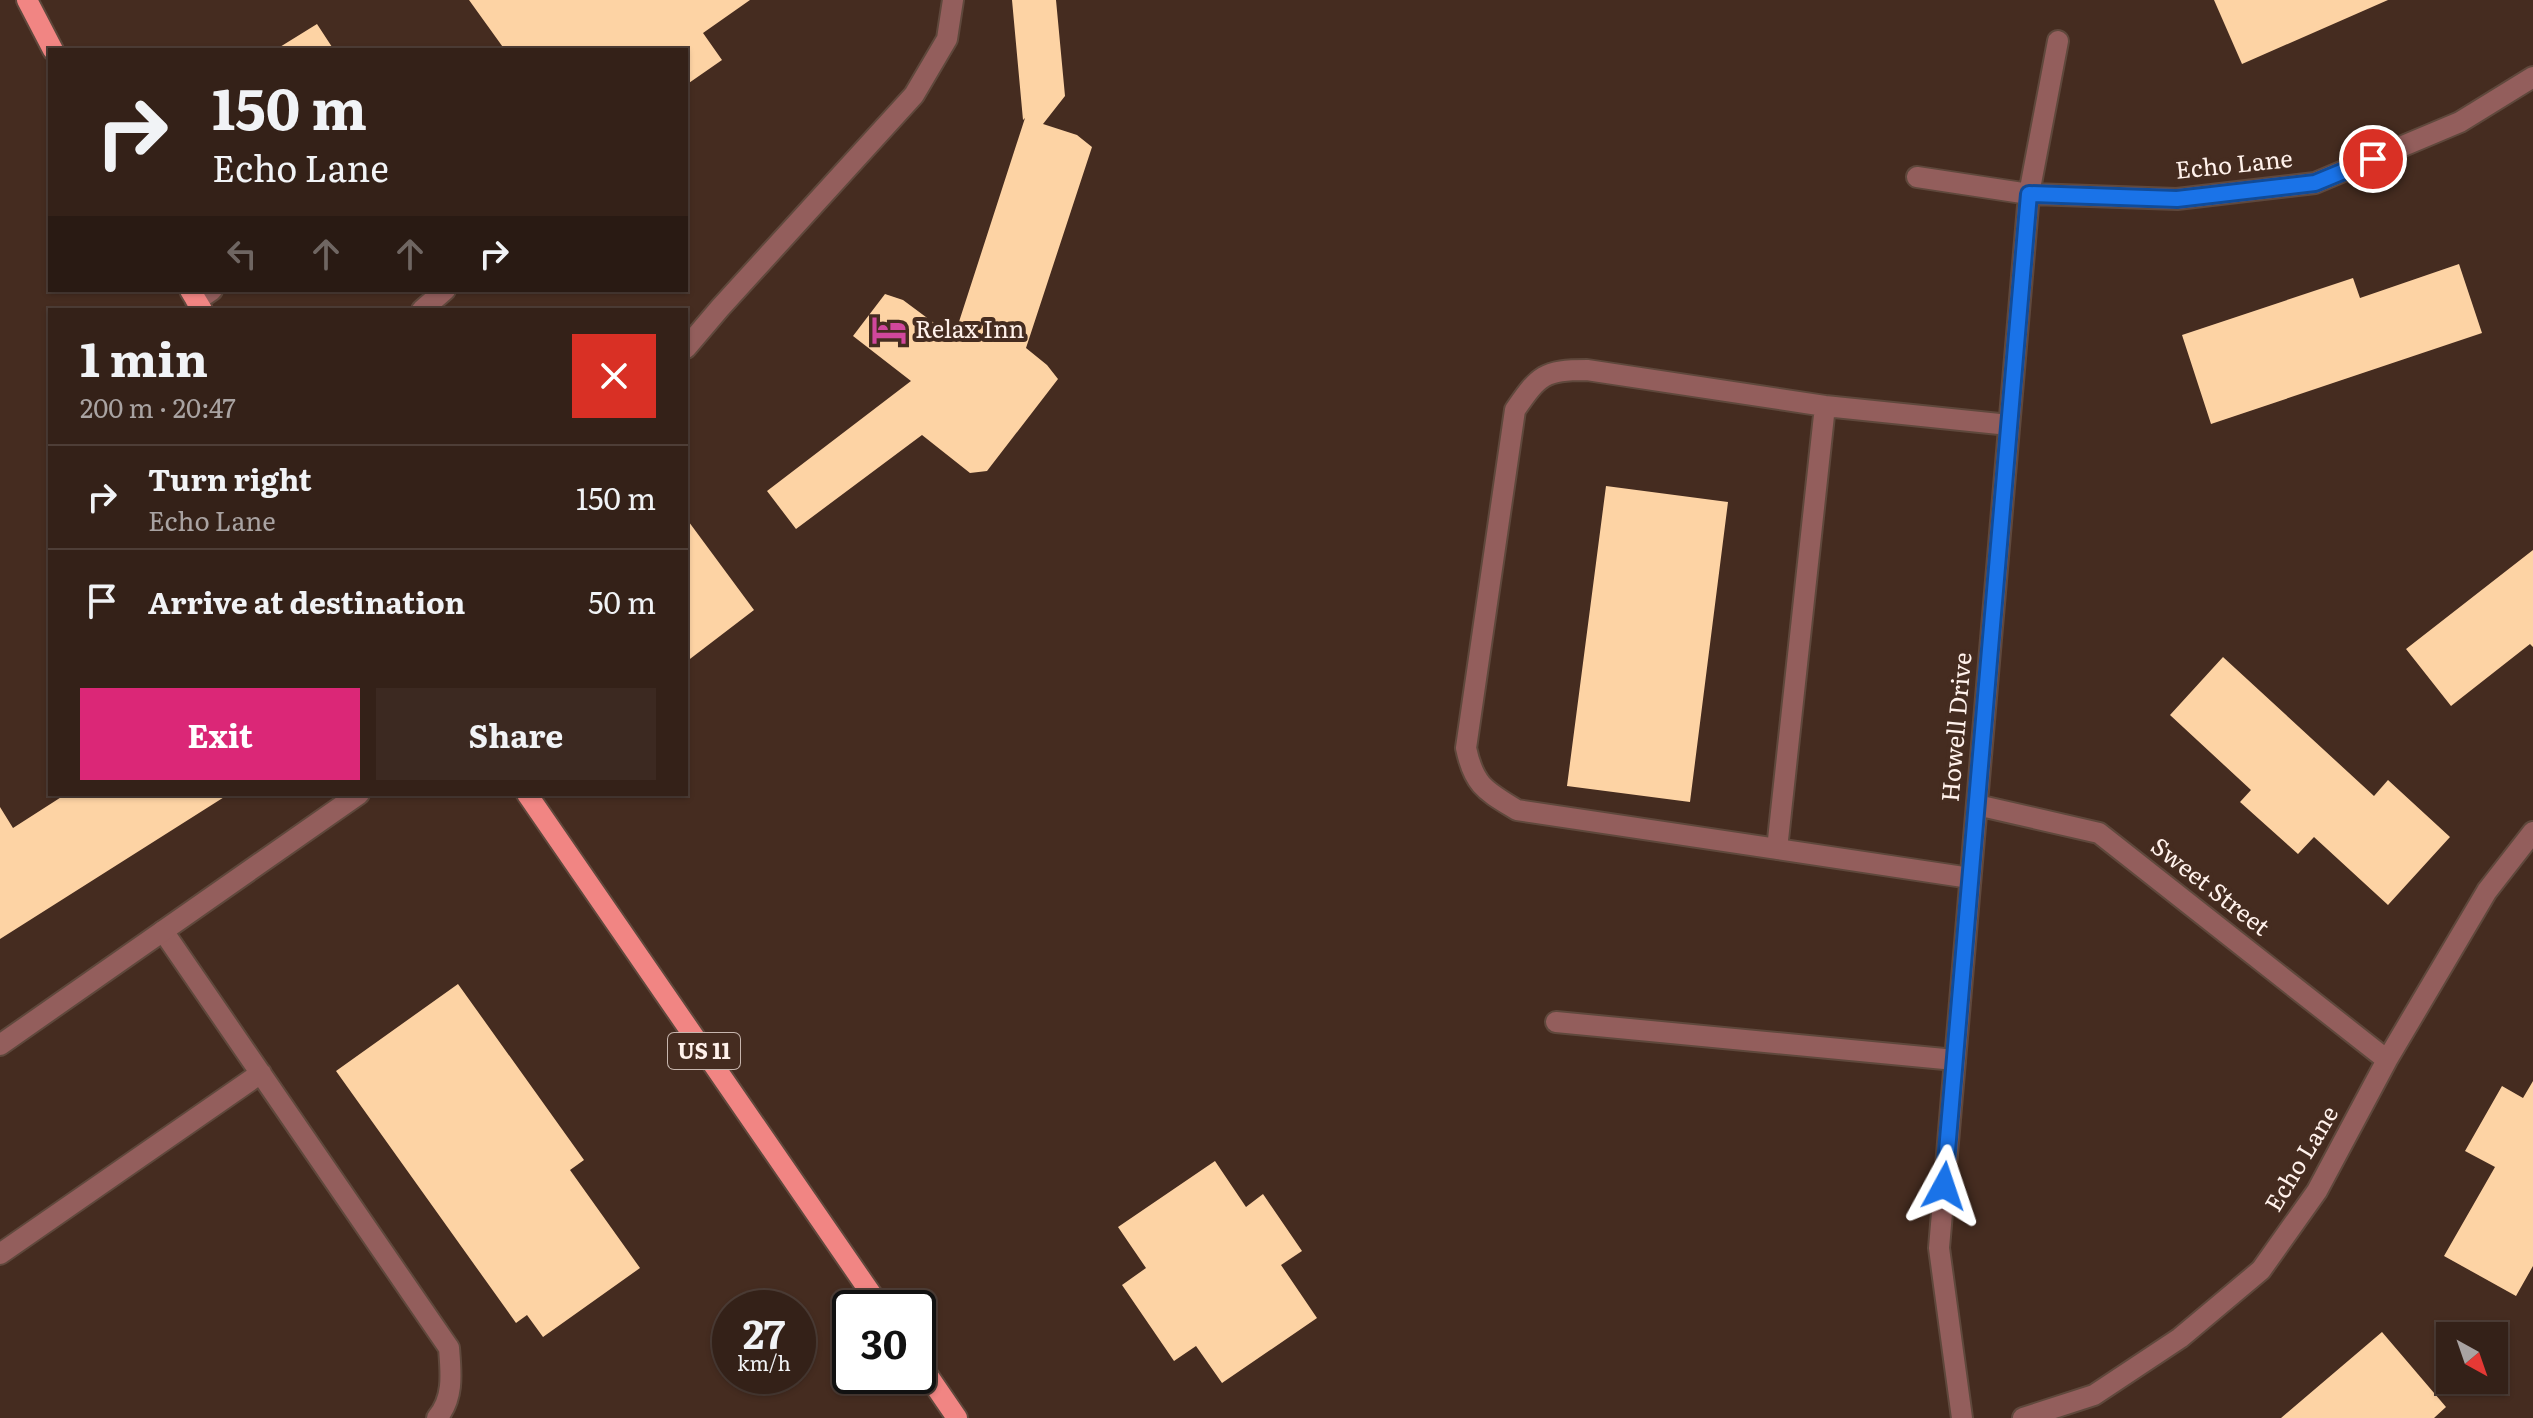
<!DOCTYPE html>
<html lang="en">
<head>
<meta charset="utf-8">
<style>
  body { margin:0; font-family:Literata,serif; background:#3c2921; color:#f1f3f6; height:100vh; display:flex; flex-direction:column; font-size:30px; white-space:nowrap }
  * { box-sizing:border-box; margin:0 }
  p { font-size:26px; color:#a9a3a2 }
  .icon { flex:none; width:44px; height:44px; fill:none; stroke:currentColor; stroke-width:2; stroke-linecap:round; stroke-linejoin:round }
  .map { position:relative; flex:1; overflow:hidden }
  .details { position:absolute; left:48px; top:308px; width:640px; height:488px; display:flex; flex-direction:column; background:#342118; border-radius:0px; box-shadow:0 2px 6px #0004,0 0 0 2px #4e3e37 }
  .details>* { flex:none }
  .top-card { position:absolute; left:48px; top:48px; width:640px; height:244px; border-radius:0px; box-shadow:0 2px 6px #0004,0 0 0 2px #4e3e37; background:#342118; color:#f1f3f6; overflow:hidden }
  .needle { width:52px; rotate:140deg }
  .buttons { position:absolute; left:2436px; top:1322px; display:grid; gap:16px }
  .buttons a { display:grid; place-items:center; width:72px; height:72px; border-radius:0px; background:#342118; box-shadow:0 2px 6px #0004,0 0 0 2px #4e3e37; font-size:40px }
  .speed { position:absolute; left:712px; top:1290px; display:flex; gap:16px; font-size:40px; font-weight:700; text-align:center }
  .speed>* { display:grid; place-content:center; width:104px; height:104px; border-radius:50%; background:#342118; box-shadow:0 2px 6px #0004,0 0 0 2px #4e3e37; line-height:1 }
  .speed small { font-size:20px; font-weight:400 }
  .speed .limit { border:4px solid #111; border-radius:12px; background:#fff; color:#111 }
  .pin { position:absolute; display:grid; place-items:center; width:68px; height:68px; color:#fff; margin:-34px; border:4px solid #fff; border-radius:50%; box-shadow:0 2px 8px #0007 }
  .me { position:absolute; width:88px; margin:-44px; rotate:5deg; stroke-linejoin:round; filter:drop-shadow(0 0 6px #0008) }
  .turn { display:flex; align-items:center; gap:28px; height:168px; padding:0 32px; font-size:36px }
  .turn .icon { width:104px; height:104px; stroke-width:2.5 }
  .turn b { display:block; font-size:56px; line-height:68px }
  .lanes { display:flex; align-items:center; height:76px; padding:0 32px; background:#0003; justify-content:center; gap:40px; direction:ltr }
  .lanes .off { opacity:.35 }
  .round { display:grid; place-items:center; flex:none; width:84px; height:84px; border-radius:0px; background:#3c2921 }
  .head { display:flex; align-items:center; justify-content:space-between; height:136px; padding:0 32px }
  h1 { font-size:48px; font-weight:700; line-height:60px }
  .primary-button { display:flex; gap:16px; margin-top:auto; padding:16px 32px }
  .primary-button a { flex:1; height:92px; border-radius:0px; background:#db2777; color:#fff; font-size:32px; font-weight:700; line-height:92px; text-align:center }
  .primary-button a+a { background:#3c2921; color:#f1f3f6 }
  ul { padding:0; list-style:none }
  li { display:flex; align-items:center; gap:24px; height:104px; padding:0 32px; border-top:2px solid #4e3e37 }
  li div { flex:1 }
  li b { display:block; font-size:30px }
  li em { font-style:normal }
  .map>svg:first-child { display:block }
</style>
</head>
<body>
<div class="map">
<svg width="2533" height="1418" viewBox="0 0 2533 1418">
  <rect width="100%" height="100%" fill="#452c20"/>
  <path fill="#fdd3a4" d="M469 0H750L703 33 722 60 686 85V50H505Z
    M1012 0H1056L1065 96 1043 124 1077 135 1092 147 1026 348 1047 365 1058 379 987 471 970 473 922 435 796 529 767 491 911 381 853 336 885 294 903 300 934 323 956 331 1025 118 1023 120Z
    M2214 0H2388L2242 64Z
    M317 24 334 50H275Z
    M2459 264 2482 333 2211 424 2182 335 2353 278 2360 298Z
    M1606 486 1728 502 1690 802 1567 786Z
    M686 518 754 610 686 662Z
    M2533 550V647L2530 644 2451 706 2406 649Z
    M2223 657 2374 796 2388 780 2450 837 2388 905 2314 837 2298 854 2240 802 2251 790 2170 715Z
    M66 794H229L0 939V807L13 828Z
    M458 984 584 1160 570 1170 640 1268 543 1337 527 1315 516 1323 336 1071Z
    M2533 1081V1266L2516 1296 2444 1256 2495 1167 2465 1151 2502 1086 2523 1098Z
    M1215 1161 1246 1207 1263 1194 1302 1251 1281 1265 1317 1318 1222 1383 1196 1346 1174 1361 1122 1285 1146 1268 1118 1227Z
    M2382 1332 2446 1407 2434 1418H2281Z"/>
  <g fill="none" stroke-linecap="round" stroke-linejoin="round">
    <g stroke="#5f483c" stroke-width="24">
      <path id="lane" d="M196 301 212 290
        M422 310 445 290
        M686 348 720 308 914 95 947 39 953 0
        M1777 849 1825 406
        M1970 878 1517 810C1486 791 1474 786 1466 748L1515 410C1539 375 1544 370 1587 370L1825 406 2009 425
        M163 931 449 1348C451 1373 454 1398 437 1418
        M1556 1022 1955 1060
        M0 1254 261 1073"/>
    </g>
    <g stroke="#5f483c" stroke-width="24">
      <path id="street" d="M1917 177 2029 194 2177 199 2315 183 2460 122 2533 77
        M1977 805 2099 833 2387 1060
        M0 1045 359 794
        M1962 1418 1939 1248 2029 194 2058 41
        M2023 1418 2094 1395 2180 1338 2261 1270 2317 1191 2387 1060 2487 891 2533 832"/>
    </g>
    <g stroke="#5f483c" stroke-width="24">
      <path id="primary" d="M27 0 53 50
        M190 290 202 310
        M527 794 881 1308
        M918 1361 957 1418"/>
    </g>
    <use href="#lane" stroke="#935e5c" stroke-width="20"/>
    <use href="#street" stroke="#935e5c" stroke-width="20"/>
    <use href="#primary" stroke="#f18583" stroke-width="20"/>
  </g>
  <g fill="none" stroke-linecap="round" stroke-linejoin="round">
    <g stroke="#114b97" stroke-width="20">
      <path id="route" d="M1944 1186 2029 194 2177 199 2315 183 2373 159"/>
    </g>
    <use href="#route" stroke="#1a73e8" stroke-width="14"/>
  </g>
  <defs>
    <g id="hotel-bare" transform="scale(2.76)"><path d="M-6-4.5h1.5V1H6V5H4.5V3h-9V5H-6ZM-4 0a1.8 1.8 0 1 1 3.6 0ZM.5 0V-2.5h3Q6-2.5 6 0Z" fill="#d1479c" stroke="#452c20" stroke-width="2.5" paint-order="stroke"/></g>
  </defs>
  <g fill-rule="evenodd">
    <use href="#hotel-bare" x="889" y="330"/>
  </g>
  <g text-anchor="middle" stroke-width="8" stroke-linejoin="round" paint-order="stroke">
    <rect fill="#452c20" stroke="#c7b6ae" stroke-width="2" x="668" y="1033" width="72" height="36" rx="6"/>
    <g font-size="22" font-weight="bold" fill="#fff1eb">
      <text x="704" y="1059">US 11</text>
    </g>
    <g font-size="24" fill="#fff1eb" stroke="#452c20">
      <text transform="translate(2234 165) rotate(-6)" y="8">Echo Lane</text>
      <text transform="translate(1957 727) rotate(-85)" y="8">Howell Drive</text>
      <text transform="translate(2210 887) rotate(38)" y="8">Sweet Street</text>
      <text transform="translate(2302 1159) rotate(-59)" y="8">Echo Lane</text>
    </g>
    <g font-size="24" fill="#fff1eb" stroke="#452c20" text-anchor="start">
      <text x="915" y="338">Relax Inn</text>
    </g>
  </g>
</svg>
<div class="buttons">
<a><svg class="needle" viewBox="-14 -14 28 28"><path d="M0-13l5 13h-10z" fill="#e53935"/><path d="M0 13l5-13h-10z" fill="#a9a3a2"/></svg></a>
</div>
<div class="speed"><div>27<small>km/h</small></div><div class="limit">30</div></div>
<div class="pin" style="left:2373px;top:159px;background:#d93025"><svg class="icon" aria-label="arrive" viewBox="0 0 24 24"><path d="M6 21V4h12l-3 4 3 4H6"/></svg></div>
<svg class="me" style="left:1944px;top:1186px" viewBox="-20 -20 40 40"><path d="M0-17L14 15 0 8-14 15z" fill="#1a73e8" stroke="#fff" stroke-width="4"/></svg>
<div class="top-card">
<div class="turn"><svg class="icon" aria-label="right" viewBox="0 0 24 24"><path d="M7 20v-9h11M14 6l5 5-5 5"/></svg><div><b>150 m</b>Echo Lane</div></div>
<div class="lanes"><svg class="icon off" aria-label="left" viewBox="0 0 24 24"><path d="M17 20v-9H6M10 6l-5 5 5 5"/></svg><svg class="icon off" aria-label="ahead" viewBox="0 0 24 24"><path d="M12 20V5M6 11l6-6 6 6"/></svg><svg class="icon off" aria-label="ahead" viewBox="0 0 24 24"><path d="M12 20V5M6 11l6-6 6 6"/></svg><svg class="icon" aria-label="right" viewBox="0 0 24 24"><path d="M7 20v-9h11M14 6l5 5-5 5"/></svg></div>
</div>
<section class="details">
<div class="head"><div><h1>1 min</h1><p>200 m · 20:47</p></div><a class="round" style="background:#d93025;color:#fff"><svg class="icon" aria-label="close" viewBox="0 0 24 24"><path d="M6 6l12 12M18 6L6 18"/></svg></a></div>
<ul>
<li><svg class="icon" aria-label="right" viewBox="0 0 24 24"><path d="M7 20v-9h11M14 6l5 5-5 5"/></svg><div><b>Turn right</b><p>Echo Lane</p></div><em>150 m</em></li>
<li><svg class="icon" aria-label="arrive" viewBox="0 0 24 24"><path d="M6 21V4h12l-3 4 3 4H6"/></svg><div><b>Arrive at destination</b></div><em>50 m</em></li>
</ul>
<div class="primary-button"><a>Exit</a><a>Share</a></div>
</section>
</div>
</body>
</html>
